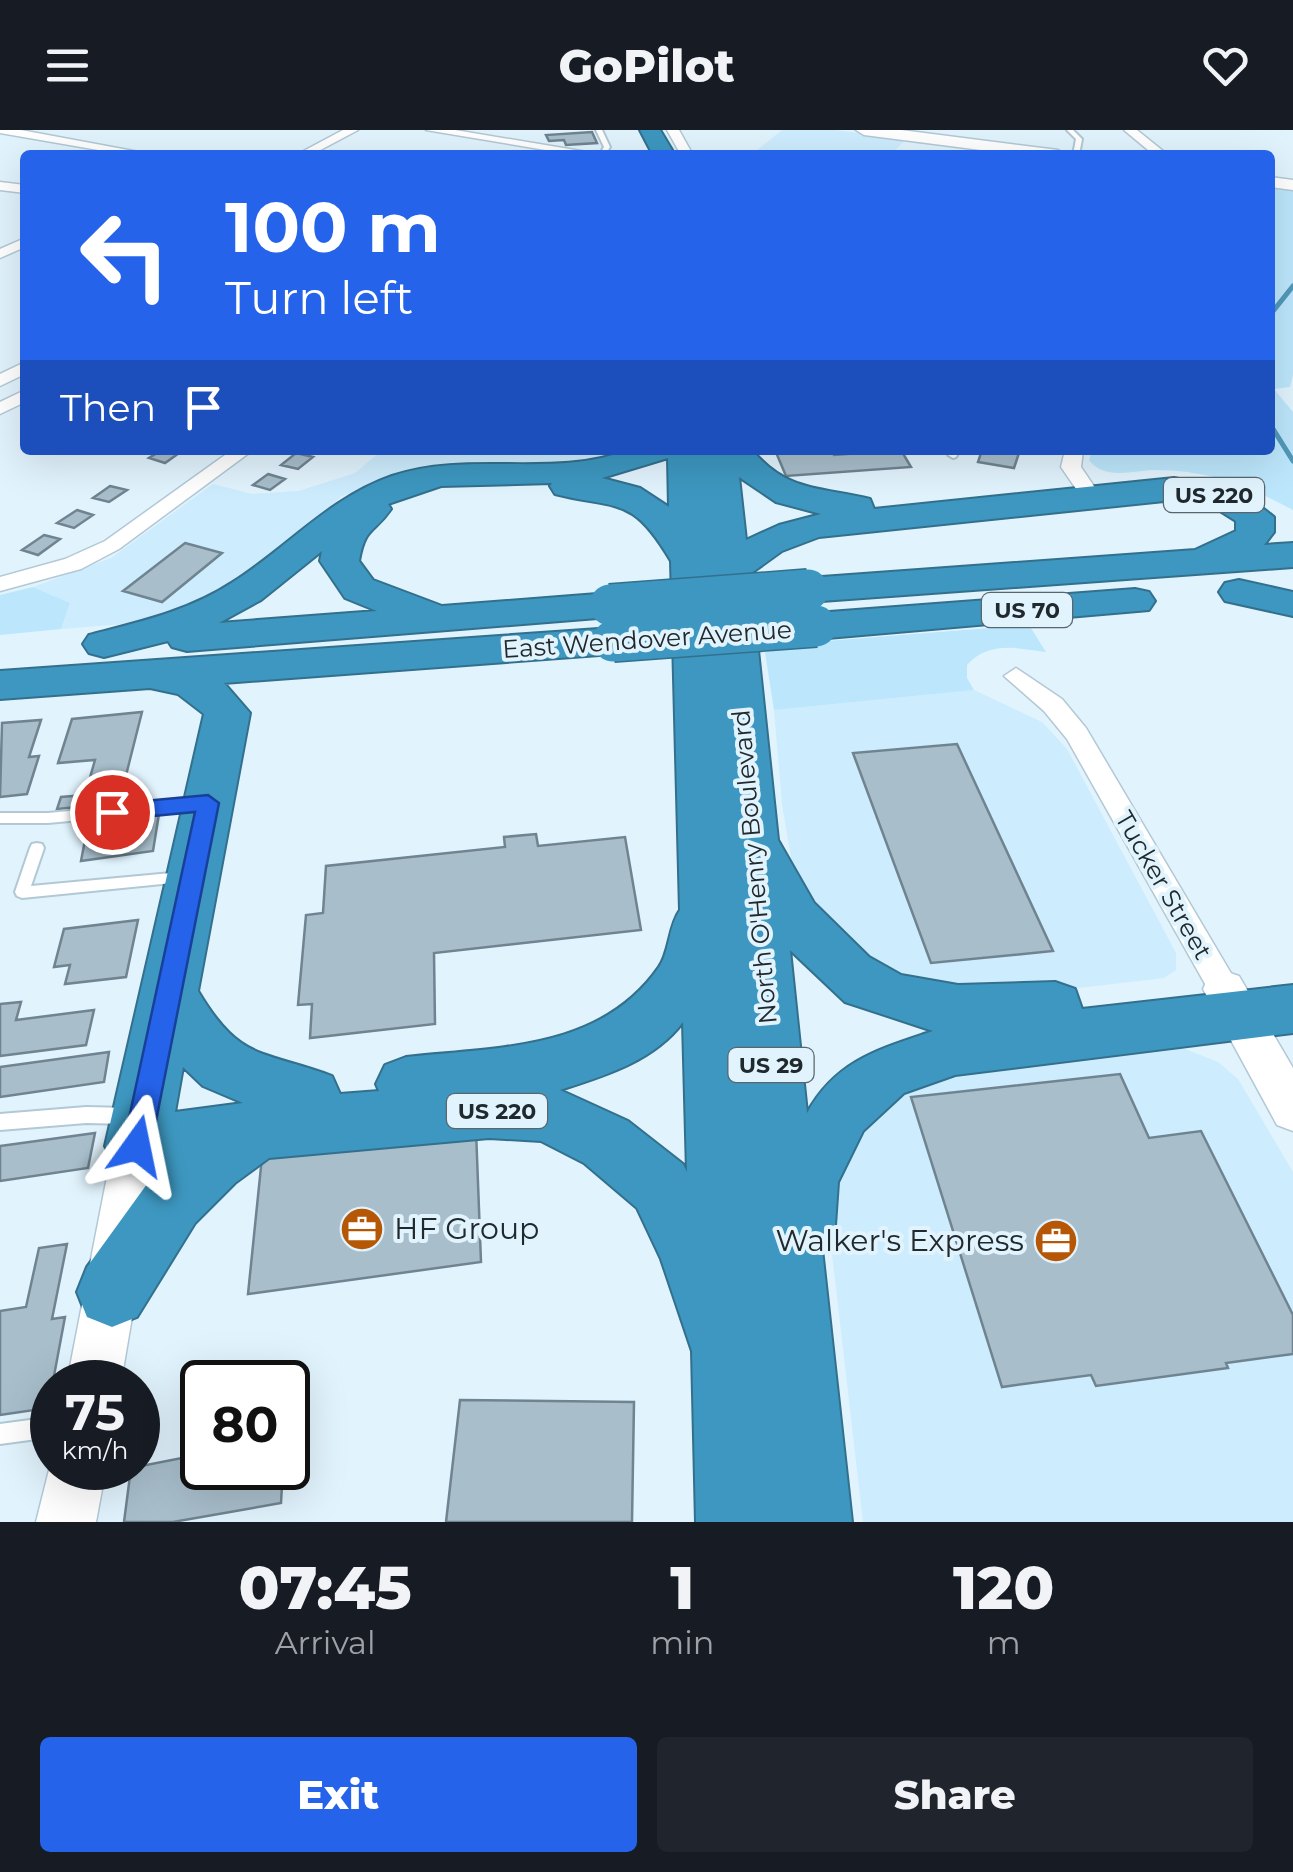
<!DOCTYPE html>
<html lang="en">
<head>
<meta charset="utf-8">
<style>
  body { margin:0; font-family:Montserrat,sans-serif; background:#20242c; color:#f1f3f6; height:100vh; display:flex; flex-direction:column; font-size:38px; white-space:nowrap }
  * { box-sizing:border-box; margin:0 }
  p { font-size:32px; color:#9ea1a6 }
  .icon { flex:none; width:55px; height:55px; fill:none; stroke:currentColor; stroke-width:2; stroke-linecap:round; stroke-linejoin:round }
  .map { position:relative; height:1392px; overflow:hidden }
  .drawer { display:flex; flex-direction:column; background:#171b24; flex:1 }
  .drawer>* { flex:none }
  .banner { position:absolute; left:20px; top:20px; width:1255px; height:305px; border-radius:10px; box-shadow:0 10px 40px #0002; background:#2563eb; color:#fff; overflow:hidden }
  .speed { position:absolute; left:30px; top:1230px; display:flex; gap:20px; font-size:50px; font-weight:700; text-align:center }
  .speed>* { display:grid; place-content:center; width:130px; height:130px; border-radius:50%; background:#171b24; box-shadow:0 10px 40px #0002; line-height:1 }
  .speed small { font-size:25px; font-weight:400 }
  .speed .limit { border:5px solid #111; border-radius:15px; background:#fff; color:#111 }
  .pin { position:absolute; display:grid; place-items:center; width:85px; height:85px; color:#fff; margin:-42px; border:5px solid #fff; border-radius:50%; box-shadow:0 2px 10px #0007 }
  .me { position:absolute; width:110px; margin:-55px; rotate:12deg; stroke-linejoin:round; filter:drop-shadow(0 0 8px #0008) }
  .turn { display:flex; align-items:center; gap:35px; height:210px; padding:0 40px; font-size:45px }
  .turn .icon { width:130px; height:130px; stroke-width:2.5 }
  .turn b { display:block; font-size:70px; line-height:85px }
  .then { display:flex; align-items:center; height:95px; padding:0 40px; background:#0003; gap:20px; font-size:38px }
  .eta { display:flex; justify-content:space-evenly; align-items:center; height:170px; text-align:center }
  .eta b { font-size:60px; font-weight:800; line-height:70px }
  .cta { display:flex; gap:20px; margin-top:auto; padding:20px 40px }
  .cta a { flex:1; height:115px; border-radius:10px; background:#2563eb; color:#fff; font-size:40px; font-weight:800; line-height:115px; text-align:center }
  .cta a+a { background:#20242c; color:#f1f3f6 }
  header { display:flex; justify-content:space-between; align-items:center; height:130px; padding:0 40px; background:#171b24; font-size:45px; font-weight:800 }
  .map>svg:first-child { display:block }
</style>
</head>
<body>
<header><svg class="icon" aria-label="menu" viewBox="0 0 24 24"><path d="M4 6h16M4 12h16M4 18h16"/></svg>GoPilot<svg class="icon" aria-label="heart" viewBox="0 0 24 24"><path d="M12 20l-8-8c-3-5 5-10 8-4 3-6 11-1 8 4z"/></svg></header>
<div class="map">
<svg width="1293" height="1392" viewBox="0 0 1293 1392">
  <rect width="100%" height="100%" fill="#e1f3fd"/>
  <path fill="#cdecfd" d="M782 0H835L906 9 891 25H751Z
    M382 320H629L585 334 426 337 370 355 342 366 239 454 189 479 135 493 61 499 70 473 33 457 111 428 213 354 252 364 299 361 355 343Z
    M974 560 1042 592 1067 619 1176 823V840L1164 848 976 870 933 866 829 809 794 745 782 674 774 580Z
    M1170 913 1218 932 1238 949 1293 1042V1392H863L827 1080 860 989 928 944Z"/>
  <path fill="#bce6fc" d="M1270 57 1293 60V245L1290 257 1274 259 1293 282V380C1249 356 1207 340 1156 340 1134 340 1104 351 1089 330L1092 320H1270Z
    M33 457 70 473 61 499 0 505V465Z
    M1029 495 1046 522C1017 518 989 511 967 535V548L974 560 774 580 764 516Z"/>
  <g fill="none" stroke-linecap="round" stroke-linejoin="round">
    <path stroke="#5298b9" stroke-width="5" d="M1270 185 1293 156
      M1270 294 1293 331"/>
  </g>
  <path fill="#a8becb" stroke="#6f8490" stroke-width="2.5" d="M592 2 597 13 566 15 564 10 549 11 546 5Z
    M162 320H179L182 321 165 333 149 328Z
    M775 320H832L834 325 901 320 911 337 786 346Z
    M982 320H1020L1014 338 978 332Z
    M296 323 313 327 298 339 281 335Z
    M268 344 285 349 270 360 253 355Z
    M110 356 127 360 109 372 93 368Z
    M77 380 93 385 74 398 57 393Z
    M44 405 60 409 38 425 22 420Z
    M185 413 222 423 162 472 123 461Z
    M142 582 119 673 57 679 61 667 85 665 95 630 58 633 72 589Z
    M41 590 29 627 39 626 27 664 0 667 2 593Z
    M957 614 1053 821 931 833 853 623Z
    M159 684 153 721 81 731 88 694Z
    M536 704 538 716 625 707 641 800 434 823 435 894 310 908 312 874 298 875 306 785 323 783 326 736 505 717 504 707Z
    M138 790 126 847 65 854 70 835 54 837 64 799Z
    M21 872 16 890 94 880 86 915 0 926V874Z
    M109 922 104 952 0 967V937Z
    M1120 944 1149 1008 1201 1001 1293 1185V1224L1226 1233 1228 1238 1096 1256 1091 1245 1002 1257 911 967Z
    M476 1000 481 1132 248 1164 262 1027Z
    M95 1003 88 1038 0 1051V1016Z
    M67 1114 52 1189 65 1187 48 1278 0 1285V1181L26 1177 39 1118Z
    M460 1270 634 1272 632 1392H446Z
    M202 1324V1338H283L281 1373 173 1392H124L131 1338Z"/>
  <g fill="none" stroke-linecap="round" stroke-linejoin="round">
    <g stroke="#b2c9d5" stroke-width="4">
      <path id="lane" d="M596 0H602L610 17 605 25H599L604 17Z
        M1067 0H1073L1082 9 1079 25H1073L1076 9Z
        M950 320H960L956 327 953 328 948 325Z
        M197 669 204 674 197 679 48 693H0V683H48Z
        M37 713 42 714 44 718 31 756 182 742 187 743 189 747 187 751 182 752 22 768 17 766 15 762 30 718 32 714Z
        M86 977 128 978 134 981 137 986 134 991 128 994 86 993 0 1000V984Z
        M52 1287V1307L0 1314V1294Z"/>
    </g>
    <g stroke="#b2c9d5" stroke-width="3">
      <path id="street" d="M0 0H21L155 25H127L0 3Z
        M343 0H358L311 25H296Z
        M426 0H455L605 25H575Z
        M667 0H679L693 25H681Z
        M1124 0H1137L1168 25H1154Z
        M0 52 25 55V63L0 60Z
        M25 108V117L0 128V119Z
        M25 232V244L0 256V244Z
        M25 260V272L0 284V272Z
        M232 320H253L119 419 81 439 0 461V447L65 429 105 411Z
        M1065 320H1083L1081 337 1100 365 1097 369H1083L1061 337Z
        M1016 538 1062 569 1086 598 1235 850 1240 859 1235 868 1224 872 1213 868 1067 609 1044 581 1004 546Z"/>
    </g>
    <g stroke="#b2c9d5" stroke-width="3">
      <path id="secondary" d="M856 0H901L1058 20 1066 25H1020L864 5Z
        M1270 47 1293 50V60L1270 57Z
        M1224 841 1239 846 1293 938V1001L1277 995 1203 859 1209 846Z
        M137 994 154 1000 161 1016 121 1252H67L113 1016 120 1000Z
        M52 1328V1338H106L96 1392H36Z"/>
    </g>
    <g stroke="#33708d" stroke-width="4">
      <path id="highway" d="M640 0H660L675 25H653Z
        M627 320H752C788 363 822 357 870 369L874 379 1174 348 1242 362 1274 387V402L1264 415 1293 413V437L808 472 794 469 788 460 794 451 808 448 1195 420 1236 401V391L1217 379 1174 370 819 407 782 421 750 444 778 710 814 773 869 827 901 845 958 855 1055 852 1075 859 1082 879 1293 855V903L955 945 904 963 863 1001 838 1052 835 1095 822 1119 852 1392H696L692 1221 661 1129 637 1078 584 1033 541 1011 489 1008 269 1028 235 1053 195 1093 137 1187 112 1197 87 1187 77 1162 87 1137 155 1043 137 1045 115 1037 105 1016 204 584 178 564 150 558 0 569V541L613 498 628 502 634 511 628 520 613 524 224 553 250 583 198 861C240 932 262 920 332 946L340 964 379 961 376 954 385 935 406 927C497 917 601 921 659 837 670 821 668 797 680 780L671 431C632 365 619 380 555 364L550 356 552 353 441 356 388 374 391 379C374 404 365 396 359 431L373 450 442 476 610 463 624 466 630 475 624 484 610 487 187 521 172 517 168 511 104 527 89 523 83 514 89 505C139 492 189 481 233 452 288 417 329 368 392 346 468 320 555 349 627 320ZM668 328 669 377 640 358 602 348ZM739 347 776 372 821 384 779 395 746 410ZM322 421 320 431 345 468 377 481 219 493 261 470ZM790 820 845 872 933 901C880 919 836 930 807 983ZM683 892 687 1042 683 1034 628 991 560 960C604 946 654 931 683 892ZM183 937 203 956 243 973 175 982Z
        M1239 450 1293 462V486L1225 471 1219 462 1225 453Z
        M1135 459 1149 462 1155 471 1149 480 816 509 801 505 795 496 801 487 816 483Z"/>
    </g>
    <use href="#lane" fill="#fff" fill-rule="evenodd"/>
    <use href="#street" fill="#fff" fill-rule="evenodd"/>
    <use href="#secondary" fill="#fff" fill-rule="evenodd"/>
    <use href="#highway" fill="#3d97c0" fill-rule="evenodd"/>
    <g stroke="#33708d" stroke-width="44" stroke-linecap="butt">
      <path id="highway-bridge" d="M610 475 808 460
        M613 511 816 496"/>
    </g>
    <use href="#highway-bridge" stroke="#3d97c0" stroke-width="41"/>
  </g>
  <path fill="#2563eb" stroke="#184099" stroke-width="2.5" d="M208 665 219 673 151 1016 147 1025 137 1029 127 1025 123 1016 195 682 112 690 101 682 112 674Z"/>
  <defs>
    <g id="office-disc" transform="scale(2.25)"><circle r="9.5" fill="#b55705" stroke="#e1f3fd"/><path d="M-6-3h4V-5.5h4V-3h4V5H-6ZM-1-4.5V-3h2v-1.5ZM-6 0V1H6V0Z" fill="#fff"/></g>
  </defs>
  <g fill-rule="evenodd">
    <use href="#office-disc" x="362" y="1099"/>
    <use href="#office-disc" x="1056" y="1111"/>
  </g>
  <g text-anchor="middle" stroke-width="8" stroke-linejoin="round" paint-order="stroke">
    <g fill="#e1f3fd" stroke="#5a666b" stroke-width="2.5">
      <rect x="1164" y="348" width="100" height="34" rx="8"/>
      <rect x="982" y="463" width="90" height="34" rx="8"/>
      <rect x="728.5" y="918" width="85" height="34" rx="8"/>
      <rect x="447" y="964" width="100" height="34" rx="8"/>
    </g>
    <g font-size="22" font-weight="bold" fill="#20292d">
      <text x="1214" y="373">US 220</text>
      <text x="1027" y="488">US 70</text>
      <text x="771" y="943">US 29</text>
      <text x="497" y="989">US 220</text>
    </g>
    <g font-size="25" fill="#20292d" stroke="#e1f3fd">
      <text transform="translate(647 509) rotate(-4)" y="9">East Wendover Avenue</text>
      <text transform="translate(754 737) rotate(-95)" y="9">North O'Henry Boulevard</text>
      <text transform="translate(1164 755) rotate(60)" y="9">Tucker Street</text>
    </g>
    <g font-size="30" fill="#20292d" stroke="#e1f3fd" text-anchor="start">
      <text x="394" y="1109">HF Group</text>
      <text x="1024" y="1121" text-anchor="end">Walker's Express</text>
    </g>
  </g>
</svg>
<div class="speed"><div>75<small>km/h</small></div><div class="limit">80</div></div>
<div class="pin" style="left:112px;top:682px;background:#d93025"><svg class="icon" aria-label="arrive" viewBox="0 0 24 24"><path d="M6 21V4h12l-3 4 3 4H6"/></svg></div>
<svg class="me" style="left:137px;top:1016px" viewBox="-20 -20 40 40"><path d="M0-17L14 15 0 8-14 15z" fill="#2563eb" stroke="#fff" stroke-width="4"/></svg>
<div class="banner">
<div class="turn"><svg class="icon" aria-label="left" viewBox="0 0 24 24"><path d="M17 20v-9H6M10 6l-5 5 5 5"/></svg><div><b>100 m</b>Turn left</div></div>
<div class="then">Then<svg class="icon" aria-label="arrive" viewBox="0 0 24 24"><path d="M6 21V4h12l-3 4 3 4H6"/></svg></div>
</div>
</div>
<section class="drawer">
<div class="eta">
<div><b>07:45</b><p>Arrival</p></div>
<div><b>1</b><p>min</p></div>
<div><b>120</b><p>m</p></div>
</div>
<div class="cta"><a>Exit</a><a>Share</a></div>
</section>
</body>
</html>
